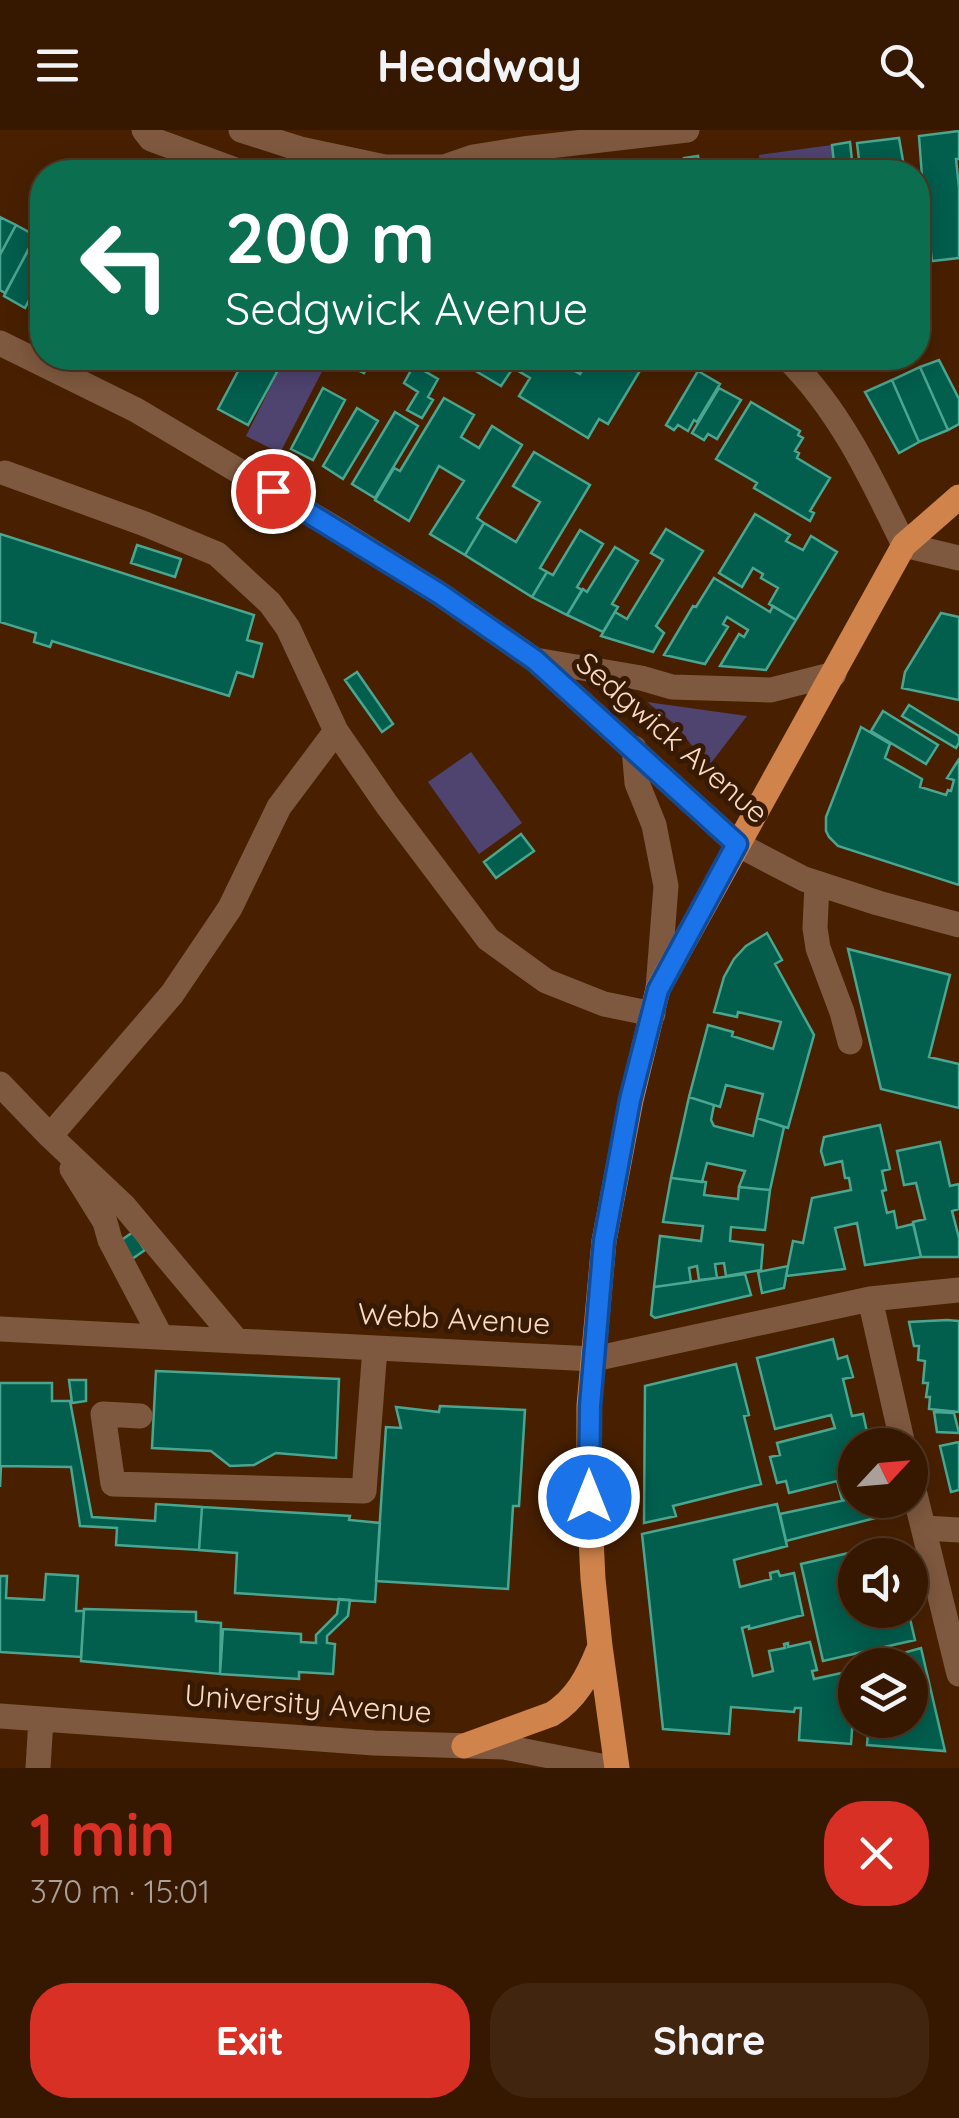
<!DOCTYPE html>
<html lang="en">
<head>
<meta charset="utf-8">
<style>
  body { margin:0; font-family:Quicksand,sans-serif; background:#41250f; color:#f1f3f6; height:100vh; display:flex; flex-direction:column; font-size:38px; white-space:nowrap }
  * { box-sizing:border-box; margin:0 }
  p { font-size:32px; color:#aaa099 }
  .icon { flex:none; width:55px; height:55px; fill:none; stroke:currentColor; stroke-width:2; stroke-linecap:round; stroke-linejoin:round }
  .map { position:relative; height:1638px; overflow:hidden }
  .side { display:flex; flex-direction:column; background:#361800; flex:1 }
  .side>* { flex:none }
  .banner { position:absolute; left:30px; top:30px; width:900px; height:210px; border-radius:40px; box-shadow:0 5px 25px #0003,0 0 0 2px #503722; background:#0b6e4f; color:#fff; overflow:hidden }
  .needle { width:65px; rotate:64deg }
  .fabs { position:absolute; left:838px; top:1298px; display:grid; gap:20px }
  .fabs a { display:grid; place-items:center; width:90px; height:90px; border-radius:50%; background:#361800; box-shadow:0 5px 25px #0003,0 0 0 2px #503722; font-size:50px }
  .pin { position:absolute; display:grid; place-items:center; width:85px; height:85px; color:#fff; margin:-42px; border:5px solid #fff; border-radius:50%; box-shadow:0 2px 10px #0007 }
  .me { position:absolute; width:110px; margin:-55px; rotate:0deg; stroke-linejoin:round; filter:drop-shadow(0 0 8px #0008) }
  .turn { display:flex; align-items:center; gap:35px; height:210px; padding:0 30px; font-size:45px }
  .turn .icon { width:130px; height:130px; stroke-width:2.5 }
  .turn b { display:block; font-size:70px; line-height:85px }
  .round { display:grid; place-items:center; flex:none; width:105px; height:105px; border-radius:40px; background:#41250f }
  .head { display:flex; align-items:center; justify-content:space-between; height:170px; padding:0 30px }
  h1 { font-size:60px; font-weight:700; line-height:75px; color:#d93025 }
  .primary-button { display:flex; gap:20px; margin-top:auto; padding:20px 30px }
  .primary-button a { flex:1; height:115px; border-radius:40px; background:#d93025; color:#fff; font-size:40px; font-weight:700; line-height:115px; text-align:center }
  .primary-button a+a { background:#41250f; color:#f1f3f6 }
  header { display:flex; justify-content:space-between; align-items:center; height:130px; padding:0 30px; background:#361800; font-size:45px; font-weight:700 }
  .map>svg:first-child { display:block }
</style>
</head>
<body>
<header><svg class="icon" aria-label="menu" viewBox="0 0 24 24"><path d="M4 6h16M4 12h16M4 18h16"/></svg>Headway<svg class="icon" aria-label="search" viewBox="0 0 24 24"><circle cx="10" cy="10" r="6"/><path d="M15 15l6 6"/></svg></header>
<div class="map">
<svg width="959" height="1638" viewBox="0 0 959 1638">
  <rect width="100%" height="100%" fill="#482000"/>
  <path fill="#4f4370" d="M832 15 835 42H761L759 25Z
    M285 228H329L280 323 246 306Z
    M647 572 747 586 708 637 677 596Z
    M471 622 522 693 479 724 428 652Z"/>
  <path fill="#025e4d" stroke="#4aa690" stroke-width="2.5" d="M959 1V29H956L959 58V128L932 131 926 81 918 82V61L923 60 919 6Z
    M899 8 905 42H872L871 37 860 38 857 13Z
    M850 12 853 40 859 39V42H835L832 15Z
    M698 26 700 42H686L684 28Z
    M0 87 16 95 0 125Z
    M16 95 36 106 5 163 0 160V125Z
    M39 99 42 101V145L25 178 4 166Z
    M42 165V187L33 182Z
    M123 228H148L141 240 122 229Z
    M245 228H250L277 242 248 295 218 279Z
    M333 228H372L364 243Z
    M454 228H553L580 244 590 228H640L635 236 641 239 608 294 599 289 588 308 519 266 530 248 513 238 501 256Z
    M839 228H864L846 236Z
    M939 230 959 269V294L948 300 920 237Z
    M414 235 438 249 428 267 433 270 422 288 407 280 418 262 404 253Z
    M920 237 948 300 919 312 892 250Z
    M698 241 720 254 697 292 694 290 688 301 678 295 674 300 666 295Z
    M892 250 919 312 899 323 865 262Z
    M323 258 345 270 313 330 291 319Z
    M719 258 741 270 717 309 708 304 704 310 692 303Z
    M444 268 474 285 461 307 479 318 492 296 522 315 477 388 484 393 465 425 430 404 464 351 439 336 409 391 375 370 394 338 400 341Z
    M751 272 800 301 798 305 803 308 795 321 799 323 797 328 830 348 810 381 814 383 810 391 754 358 757 353 716 329Z
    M357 278 378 291 343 349 323 336Z
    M395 282 418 296 375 368 352 354Z
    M534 322 590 355 540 438 547 442 532 467 465 425 484 393 516 412 540 372 513 356Z
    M755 384 790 405 786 411 803 420 811 406 837 422 796 490 769 474 778 458 761 448 763 444 753 438 742 457 719 443Z
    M666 399 703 421 656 496 664 503 653 522 601 506 615 482 627 489 663 430 651 423Z
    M580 400 603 414 577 457 582 460 567 485 532 467 547 442 553 445Z
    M0 404 254 485 247 510 262 514 253 547 237 542 229 566 52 511 50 517 34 512 36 503 0 492Z
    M137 415 181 429 175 447 131 433Z
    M615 417 638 431 612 474 618 477 603 502 567 485 583 459 587 462Z
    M714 448 770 482 773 476 796 490 766 540 720 536 739 504 744 507 748 500 727 487 723 494 728 497 705 534 664 525 693 476 696 477Z
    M941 483 959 487V570L902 558 905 542Z
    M357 542 393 594 382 602 345 550Z
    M909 575 959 606V613L956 618 902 586Z
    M883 581 938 615 926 634 871 601Z
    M861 597 890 614 885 628 922 649 920 657 946 665 948 660 951 661 954 650 947 648 959 629V755L838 716 829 707 826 701V687Z
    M521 704 534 721 496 748 484 732Z
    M767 803 782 830 775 834 814 905 788 998 757 988 763 964 726 955 720 977 689 967 708 895 733 902 732 906 773 919 781 892 738 882 737 887 714 882 724 847 734 829 746 816Z
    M848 819 950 845 929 927 959 934V978L881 959Z
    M689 967 714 975 711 990 714 996 753 1006 757 988 784 997 770 1060 739 1057 745 1041 707 1033 702 1052 671 1048Z
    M880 995 890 1039 882 1041 886 1060 882 1061 887 1083 894 1081 897 1098 913 1094 921 1127 865 1135 857 1093 835 1098 845 1139 786 1146 793 1111 803 1113 812 1068 851 1060 849 1048H845L842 1031 825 1035 821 1021 824 1007Z
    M940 1012 950 1056 959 1054V1079L952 1081 959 1108V1127H921L913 1092 925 1089 916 1053 904 1055 897 1021Z
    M671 1048 706 1052 704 1065 738 1069 739 1057 770 1060 765 1100 731 1097 730 1111 763 1115 761 1140 726 1146 724 1133 715 1134 717 1148 699 1150 697 1136 689 1138 691 1152 654 1157 660 1106 701 1111 703 1096 663 1092Z
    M133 1102 145 1120 132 1129 120 1111Z
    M788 1136 784 1158 762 1163 758 1142Z
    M745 1144 751 1165 655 1188 651 1185 654 1157Z
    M947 1190 959 1191V1282L929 1279 930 1267H926L928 1253H923L925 1231 918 1230 919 1216H914L909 1192Z
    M833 1209 838 1229 847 1226 853 1247 843 1249 852 1286 863 1284 870 1315H855V1367L842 1370 837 1351 789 1363 786 1351 777 1353 770 1327 780 1325 777 1313 835 1298 831 1285 775 1299 757 1228Z
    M736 1234 749 1285 744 1286 761 1354 673 1376 676 1386 644 1393 645 1256Z
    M156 1241 339 1249 336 1328 276 1323 254 1335 230 1336 211 1321 152 1318Z
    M69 1250H86V1271L72 1273Z
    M0 1253H52V1271H70L92 1387 155 1391 156 1374 202 1377 199 1420 116 1415 117 1398 80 1396 71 1337 1 1336 0 1357Z
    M440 1276 525 1280 519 1376H513L508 1459 376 1451 386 1297 401 1298 396 1277 439 1282Z
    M934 1282 954 1283 959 1303 937 1302Z
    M959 1312V1360L951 1362 940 1316Z
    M855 1368 879 1370 883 1386 786 1411 780 1384Z
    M777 1374 787 1416 734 1430 740 1457 771 1449 770 1443 778 1441 780 1446 794 1443 803 1485 749 1499V1496L742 1498 753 1546 773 1541 769 1521 785 1518 784 1514 788 1513V1517L810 1512 817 1540 812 1541 814 1549 855 1540V1573H847L846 1587H853L851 1614 799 1610 801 1578H795L794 1582 731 1577 729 1604 663 1599 642 1404Z
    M202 1377 350 1386 349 1390 380 1393 375 1472 235 1463 237 1423 199 1420Z
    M892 1413 895 1425H855V1480H908L915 1510 823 1531 801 1434Z
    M46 1444 78 1446 76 1481H84L81 1527 0 1522V1446H7L6 1468 44 1470Z
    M339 1469 350 1470 348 1486 327 1506V1513L335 1514 333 1544 299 1542V1549L220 1544 223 1499 301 1504V1512L316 1513V1505L337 1484Z
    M84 1479 196 1482V1491L221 1493 220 1544 81 1531Z
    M921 1518 945 1621 867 1615 869 1590H910V1535H875L879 1534 878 1530Z"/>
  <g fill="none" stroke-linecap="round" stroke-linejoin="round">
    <path stroke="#7f593f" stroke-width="25" d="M144 0 151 9 241 42
      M241 0 300 19 385 37H444L473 27 523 19 687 0
      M0 213 136 280 341 402 440 464 535 530 737 714 804 749 878 773 959 795
      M787 228C840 280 872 349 904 415L959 428
      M5 343 145 394 217 424 270 473 288 498 336 601 279 677 230 778 172 864 50 1006
      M535 530 641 548 672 557 771 560 834 544
      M336 601 387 675 488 809 546 851 604 874 653 884
      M634 618 637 653 654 695 666 756 658 859
      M817 753 815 798 818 818 842 882 850 912
      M0 954 50 1006 124 1076 237 1211
      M72 1039 105 1092 110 1110 161 1207
      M870 1169 903 1315
      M0 1199 594 1229 870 1169 959 1160
      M140 1286 103 1284 113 1354 364 1361 375 1218
      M910 1344 959 1544
      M924 1398 959 1400
      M0 1586 374 1613 504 1617 611 1638
      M38 1638 41 1589"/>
    <path stroke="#d0834b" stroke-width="25" d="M464 1616 552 1584C576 1569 588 1546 598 1521
      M617 1638 600 1516 593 1449 589 1367V1276L604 1111 631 970 658 859 904 415 959 367"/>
  </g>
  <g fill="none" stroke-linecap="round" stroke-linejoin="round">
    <g stroke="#114b97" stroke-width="25">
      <path id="route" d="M273 361 440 464 535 530 737 714 658 860 630 970 604 1111 590 1276 589 1367"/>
    </g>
    <use href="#route" stroke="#1a73e8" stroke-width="18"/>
  </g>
  <g text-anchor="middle" stroke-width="10" stroke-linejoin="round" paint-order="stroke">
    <g font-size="30" fill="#fcdbc5" stroke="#371a04">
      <text transform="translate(672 608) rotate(41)" y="10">Sedgwick Avenue</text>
      <text transform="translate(454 1189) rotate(3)" y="10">Webb Avenue</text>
      <text transform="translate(308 1574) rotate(4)" y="10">University Avenue</text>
    </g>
  </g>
</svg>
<div class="fabs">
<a><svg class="needle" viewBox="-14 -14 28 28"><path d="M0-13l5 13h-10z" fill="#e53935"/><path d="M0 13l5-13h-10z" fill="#aaa099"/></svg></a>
<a><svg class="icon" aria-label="sound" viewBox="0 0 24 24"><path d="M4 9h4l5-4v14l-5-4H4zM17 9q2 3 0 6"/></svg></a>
<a><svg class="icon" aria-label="layers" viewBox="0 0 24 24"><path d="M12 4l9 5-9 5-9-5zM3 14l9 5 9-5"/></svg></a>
</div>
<div class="pin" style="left:273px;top:361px;background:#d93025"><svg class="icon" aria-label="arrive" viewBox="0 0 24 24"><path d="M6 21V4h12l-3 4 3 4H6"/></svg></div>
<svg class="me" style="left:589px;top:1367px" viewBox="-20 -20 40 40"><circle r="17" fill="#1a73e8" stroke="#fff" stroke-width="3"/><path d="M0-11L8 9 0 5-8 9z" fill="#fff"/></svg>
<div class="banner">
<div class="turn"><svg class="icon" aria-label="left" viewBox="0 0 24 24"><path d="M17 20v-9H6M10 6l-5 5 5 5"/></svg><div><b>200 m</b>Sedgwick Avenue</div></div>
</div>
</div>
<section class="side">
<div class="head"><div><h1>1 min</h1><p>370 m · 15:01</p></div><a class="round" style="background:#d93025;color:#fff"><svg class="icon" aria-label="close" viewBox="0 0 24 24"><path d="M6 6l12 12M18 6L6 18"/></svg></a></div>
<div class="primary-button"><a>Exit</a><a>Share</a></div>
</section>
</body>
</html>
